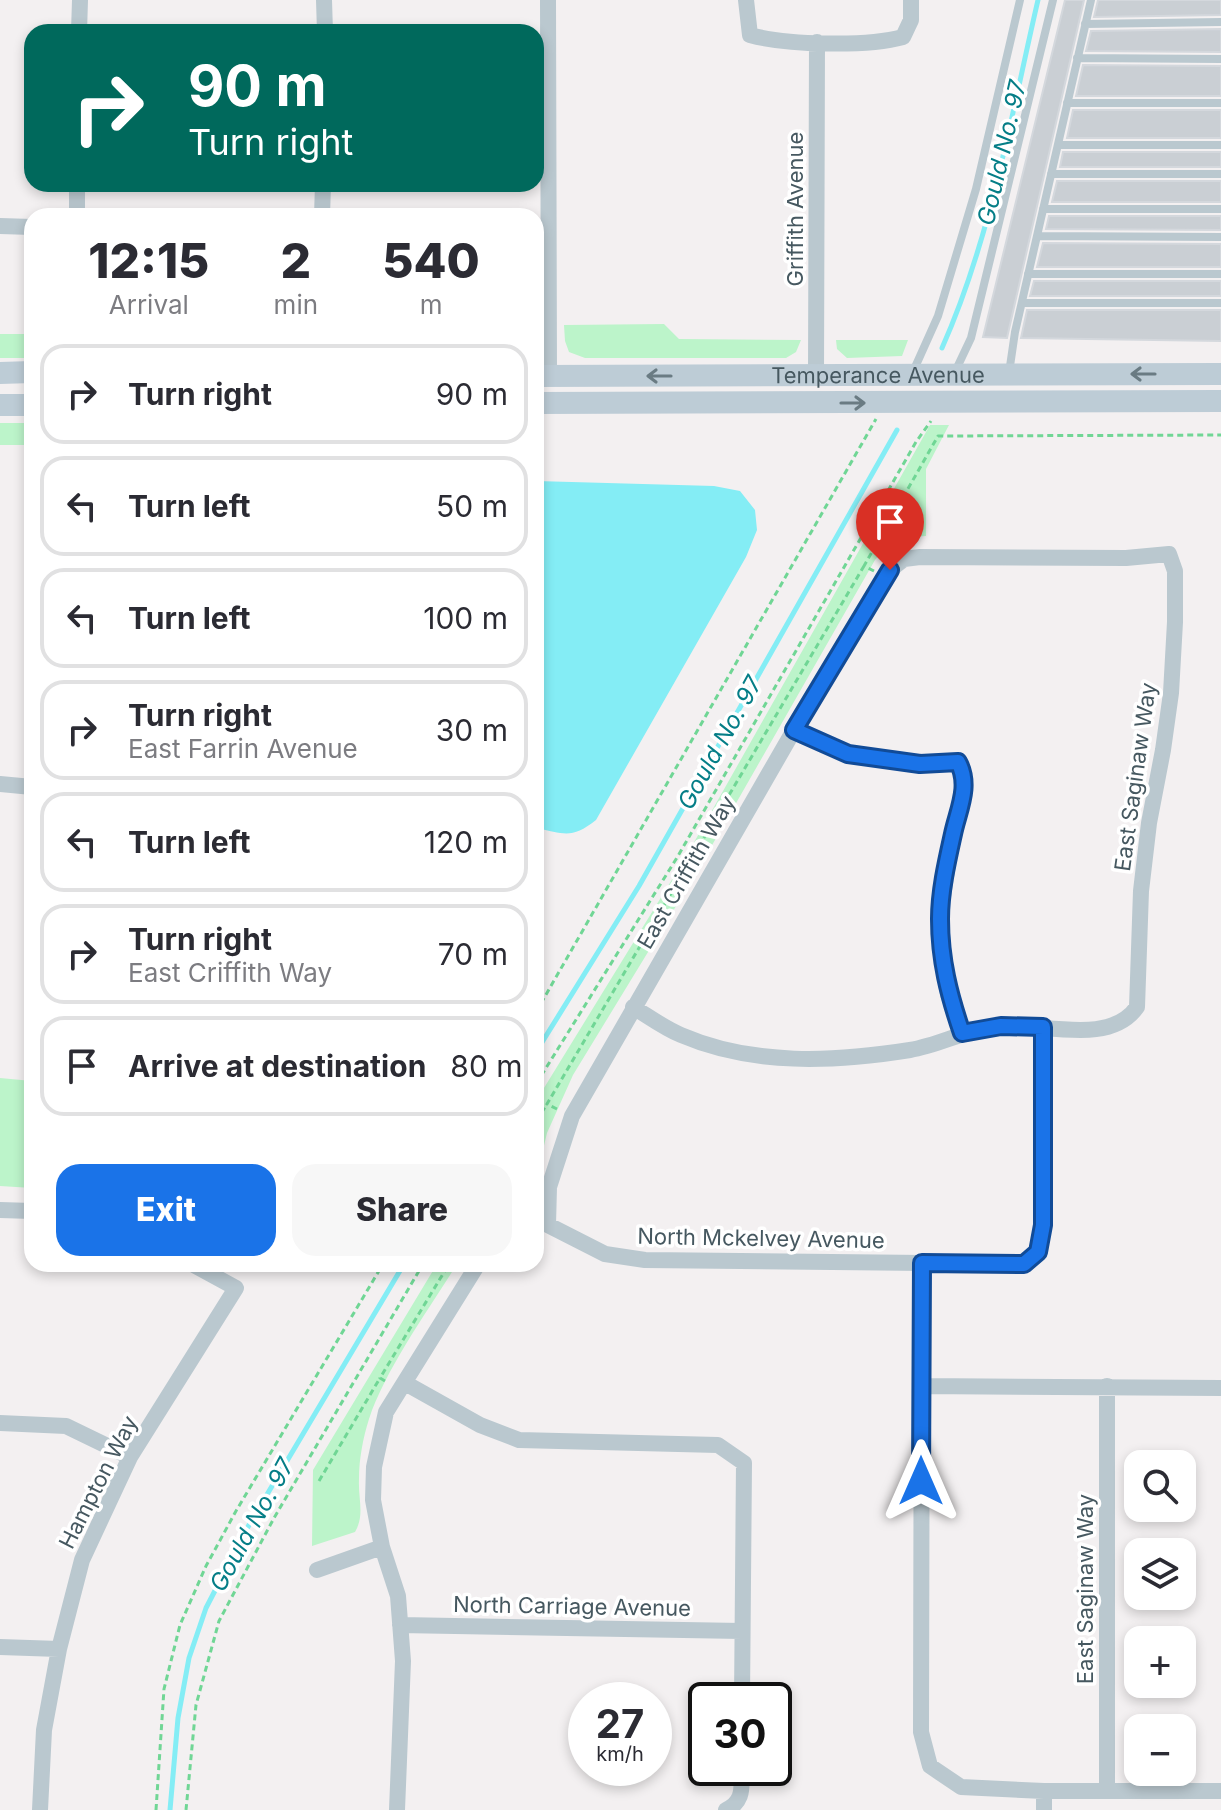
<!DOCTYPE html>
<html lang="en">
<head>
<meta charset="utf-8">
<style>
  body { margin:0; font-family:Inter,sans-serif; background:#f7f7f7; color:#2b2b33; height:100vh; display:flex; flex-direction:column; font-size:30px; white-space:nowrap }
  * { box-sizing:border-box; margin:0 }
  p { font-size:26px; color:#7c7c81 }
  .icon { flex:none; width:44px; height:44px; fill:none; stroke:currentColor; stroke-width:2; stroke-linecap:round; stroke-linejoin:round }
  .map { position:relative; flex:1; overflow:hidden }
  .details { position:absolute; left:24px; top:208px; width:520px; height:1064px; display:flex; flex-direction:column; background:#fff; border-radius:24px; box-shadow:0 4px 12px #0003 }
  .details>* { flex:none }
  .guide { position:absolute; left:24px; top:24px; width:520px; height:168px; border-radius:24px; box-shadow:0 4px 12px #0003; background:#00695c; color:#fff; overflow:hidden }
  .controls { position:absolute; left:1124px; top:1450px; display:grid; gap:16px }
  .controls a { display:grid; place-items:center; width:72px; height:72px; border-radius:16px; background:#fff; box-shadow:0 4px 12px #0003; font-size:40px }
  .speed { position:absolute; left:568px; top:1682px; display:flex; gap:16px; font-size:40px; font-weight:700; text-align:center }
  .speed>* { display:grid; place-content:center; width:104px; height:104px; border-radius:50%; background:#fff; box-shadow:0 4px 12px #0003; line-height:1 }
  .speed small { font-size:20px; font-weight:400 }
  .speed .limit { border:4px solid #111; border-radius:12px; background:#fff; color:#111 }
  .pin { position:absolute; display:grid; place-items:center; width:68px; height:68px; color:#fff; margin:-82px -34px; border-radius:50% 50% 50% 0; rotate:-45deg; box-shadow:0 0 8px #0007 }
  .pin .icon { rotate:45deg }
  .me { position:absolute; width:88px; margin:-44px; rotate:0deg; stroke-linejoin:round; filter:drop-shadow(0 0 6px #0008) }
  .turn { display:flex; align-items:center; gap:28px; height:168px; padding:0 32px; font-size:36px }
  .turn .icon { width:104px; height:104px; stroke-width:2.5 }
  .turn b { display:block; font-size:56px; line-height:68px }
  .eta { display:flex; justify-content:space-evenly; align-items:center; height:136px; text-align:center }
  .eta b { font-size:48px; font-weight:800; line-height:56px }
  .cta { display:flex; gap:16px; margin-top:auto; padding:16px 32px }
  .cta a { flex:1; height:92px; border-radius:24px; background:#1a73e8; color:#fff; font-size:32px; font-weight:800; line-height:92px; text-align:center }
  .cta a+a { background:#f7f7f7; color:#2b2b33 }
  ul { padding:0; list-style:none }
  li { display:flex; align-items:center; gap:24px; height:100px; margin:0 16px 12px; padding:0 16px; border:4px solid #e1e1e2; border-radius:24px }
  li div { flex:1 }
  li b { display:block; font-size:30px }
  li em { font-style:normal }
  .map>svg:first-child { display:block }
</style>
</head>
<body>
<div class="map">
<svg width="1221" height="1810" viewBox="0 0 1221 1810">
  <rect width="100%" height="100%" fill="#f3f0f1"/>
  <path fill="#bcf4ca" d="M664 324 679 339 801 340 796 352 786 358H585L569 352 565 341 564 325Z
    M0 334H32V358H0Z
    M836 340H908L902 356 847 358 837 349Z
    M0 423H32V445H0Z
    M930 425H949L926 469V536C903 537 889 543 875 560L695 875 573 1075 547 1133 536 1179V1101L684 860Z
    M0 1078 32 1081V1188L0 1186Z
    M437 1264H457C429 1309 385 1370 369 1419 363 1438 359 1459 359 1479 358 1499 365 1515 355 1532L312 1546 313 1470Z"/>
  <path fill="#84edf5" d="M536 481 714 486 740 491 755 510 757 530 746 557 596 820C572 839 565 834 536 828Z"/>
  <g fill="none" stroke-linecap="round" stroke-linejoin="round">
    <path stroke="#84edf5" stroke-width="5" d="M942 348C991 238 1011 116 1038 0
      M536 1052 639 886 897 430
      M170 1810 178 1718 189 1658 206 1608 250 1523 404 1264"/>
  </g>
  <path fill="#cacfd4" stroke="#d4d8dd" stroke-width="2" d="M1065 0H1084L1007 338 983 337Z
    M1098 0H1221V15L1094 17Z
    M1221 29V52L1086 51 1091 31Z
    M1083 65 1221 66V96H1076Z
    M1073 110H1221V138H1067Z
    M1063 152H1221V167H1060Z
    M1057 181H1221V202H1052Z
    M1049 216H1221V230L1046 229Z
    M1043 243 1221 244V267H1037Z
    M1034 281H1221V296H1030Z
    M1027 310H1221V341L1021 338Z"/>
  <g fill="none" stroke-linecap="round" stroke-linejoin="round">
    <path stroke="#70d695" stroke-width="3" stroke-dasharray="6 4" stroke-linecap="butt" d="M874 571 864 566 938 436 1221 435
      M536 1012 876 419
      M536 1084 678 856 916 442 931 421
      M557 1109 547 1104 864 566
      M536 1121 547 1104
      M385 1381 380 1378 449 1264
      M319 1481 380 1378
      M156 1810 164 1689 180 1625 206 1566 236 1511 383 1264
      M186 1810 196 1705 219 1621 274 1518 423 1264"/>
    <path stroke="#bac8cf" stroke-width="8" d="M1085 24 1221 22
      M1077 58 1221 59
      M1067 103H1221
      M1058 145H1221
      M1051 174H1221
      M1043 209H1221
      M1037 236 1221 237
      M1028 274H1221
      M1022 303H1221
      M1009 373 1015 332 1091 0
      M912 374 938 316 976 189 1020 0
      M954 374 971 338 1053 0"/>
    <path stroke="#bac8cf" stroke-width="16" d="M324 0 325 32
      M548 0 549 376
      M746 0 750 35C786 45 867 47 903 37L911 20V0
      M79 32 80 0
      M77 216V184
      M322 216 323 184
      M0 226 32 227
      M816 376 817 42
      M794 730 848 754 920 764 958 762 963 770 964 794 953 831 940 916 942 959 948 994 962 1033
      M0 784 32 787
      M0 1210 32 1211
      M548 1225 549 1187 572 1116 794 730 890 570 904 559 920 557 1126 558 1169 554 1175 571V622L1171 693 1163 750 1149 823 1141 891 1137 1007C1109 1047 1041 1022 999 1026 967 1029 940 1045 910 1050 834 1062 753 1066 681 1035 664 1028 648 1016 633 1007
      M548 1225 605 1254 645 1260 1024 1264 1038 1252 1043 1225V1027
      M922 1263 921 1732 930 1766 961 1787 1044 1791H1221
      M405 1383 480 1425 519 1440 718 1445 744 1463 742 1700
      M921 1386 1221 1388
      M0 1423 66 1426 130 1457
      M317 1570 382 1547
      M400 1625 742 1631
      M0 1647 59 1649
      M1107 1791V1386
      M40 1810 44 1730 59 1649 82 1560 130 1457 236 1288 192 1264
      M397 1810 403 1661 398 1596 382 1547 373 1500 374 1467 386 1412 478 1264
      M726 1810C745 1801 741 1787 742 1768
      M1044 1810V1791"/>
    <g stroke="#bdccd6" stroke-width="22">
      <path d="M0 373 32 372"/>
      <path id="s1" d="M536 376 1221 374"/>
      <path d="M536 403 1221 401"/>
      <path d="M0 405H32"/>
    </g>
  </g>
  <defs><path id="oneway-shaft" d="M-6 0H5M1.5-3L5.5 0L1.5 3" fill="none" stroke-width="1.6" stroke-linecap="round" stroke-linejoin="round" transform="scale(2)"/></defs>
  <g stroke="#6a7b83">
    <use href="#oneway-shaft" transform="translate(1143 374) rotate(180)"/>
    <use href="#oneway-shaft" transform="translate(659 376) rotate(-180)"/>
    <use href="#oneway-shaft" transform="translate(853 403)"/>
  </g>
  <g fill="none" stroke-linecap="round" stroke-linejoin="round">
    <g stroke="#114b97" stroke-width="20">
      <path id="route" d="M890 570 794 730 848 754 920 764 958 762C971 786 958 810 953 834 947 861 940 891 940 919 940 960 949 995 962 1033L1001 1026 1043 1027V1225L1038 1252 1024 1264 922 1263 921 1481"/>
    </g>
    <use href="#route" stroke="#1a73e8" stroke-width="14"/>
  </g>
  <g text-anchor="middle" stroke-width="7" stroke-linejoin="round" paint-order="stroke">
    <g font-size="22" fill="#465860" stroke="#fff">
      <text transform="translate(795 209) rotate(-90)" y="8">Griffith Avenue</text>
      <text dy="8" stroke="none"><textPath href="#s1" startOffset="342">Temperance Avenue</textPath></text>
      <text transform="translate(1135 777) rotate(-82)" y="8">East Saginaw Way</text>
      <text transform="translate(686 872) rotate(-60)" y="8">East Criffith Way</text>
      <text transform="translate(761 1238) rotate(1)" y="8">North Mckelvey Avenue</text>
      <text transform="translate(98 1482) rotate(-63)" y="8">Hampton Way</text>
      <text transform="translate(1085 1589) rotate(-90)" y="8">East Saginaw Way</text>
      <text transform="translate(572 1606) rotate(1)" y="8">North Carriage Avenue</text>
    </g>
    <g font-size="24" font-style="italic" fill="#057e87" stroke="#fff">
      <text transform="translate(1002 153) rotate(-77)" y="8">Gould No. 97</text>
      <text transform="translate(720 743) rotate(-61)" y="8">Gould No. 97</text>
      <text transform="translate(252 1525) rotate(-61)" y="8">Gould No. 97</text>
    </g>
  </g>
</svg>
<div class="controls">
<a><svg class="icon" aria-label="search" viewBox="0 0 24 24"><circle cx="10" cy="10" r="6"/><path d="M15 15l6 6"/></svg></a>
<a><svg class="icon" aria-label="layers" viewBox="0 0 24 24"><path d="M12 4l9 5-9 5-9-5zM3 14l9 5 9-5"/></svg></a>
<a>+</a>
<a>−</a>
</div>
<div class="speed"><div>27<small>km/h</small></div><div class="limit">30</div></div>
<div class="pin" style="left:890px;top:570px;background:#d93025"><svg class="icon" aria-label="arrive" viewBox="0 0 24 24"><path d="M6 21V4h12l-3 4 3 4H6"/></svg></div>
<svg class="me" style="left:921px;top:1481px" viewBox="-20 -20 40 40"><path d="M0-17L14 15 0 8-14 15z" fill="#1a73e8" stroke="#fff" stroke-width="4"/></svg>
<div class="guide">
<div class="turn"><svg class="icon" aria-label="right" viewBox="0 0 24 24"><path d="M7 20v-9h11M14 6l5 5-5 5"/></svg><div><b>90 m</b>Turn right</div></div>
</div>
<section class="details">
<div class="eta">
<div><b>12:15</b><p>Arrival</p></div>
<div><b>2</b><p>min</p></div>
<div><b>540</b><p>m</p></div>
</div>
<ul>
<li><svg class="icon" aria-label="right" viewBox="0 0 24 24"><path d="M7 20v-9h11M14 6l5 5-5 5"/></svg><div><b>Turn right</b></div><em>90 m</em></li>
<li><svg class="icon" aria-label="left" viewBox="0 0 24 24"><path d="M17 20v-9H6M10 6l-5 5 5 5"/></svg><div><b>Turn left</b></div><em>50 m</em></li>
<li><svg class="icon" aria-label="left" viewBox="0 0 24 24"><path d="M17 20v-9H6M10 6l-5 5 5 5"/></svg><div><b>Turn left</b></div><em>100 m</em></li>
<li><svg class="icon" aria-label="right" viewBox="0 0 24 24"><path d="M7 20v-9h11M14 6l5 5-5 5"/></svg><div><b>Turn right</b><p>East Farrin Avenue</p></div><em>30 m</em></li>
<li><svg class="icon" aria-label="left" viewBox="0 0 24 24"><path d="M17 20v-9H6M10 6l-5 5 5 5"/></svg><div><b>Turn left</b></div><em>120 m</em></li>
<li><svg class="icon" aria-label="right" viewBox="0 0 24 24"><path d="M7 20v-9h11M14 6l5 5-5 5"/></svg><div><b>Turn right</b><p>East Criffith Way</p></div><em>70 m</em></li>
<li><svg class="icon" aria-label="arrive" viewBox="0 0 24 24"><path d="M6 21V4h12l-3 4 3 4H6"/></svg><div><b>Arrive at destination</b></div><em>80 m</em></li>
</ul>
<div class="cta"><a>Exit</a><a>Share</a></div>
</section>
</div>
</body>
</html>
